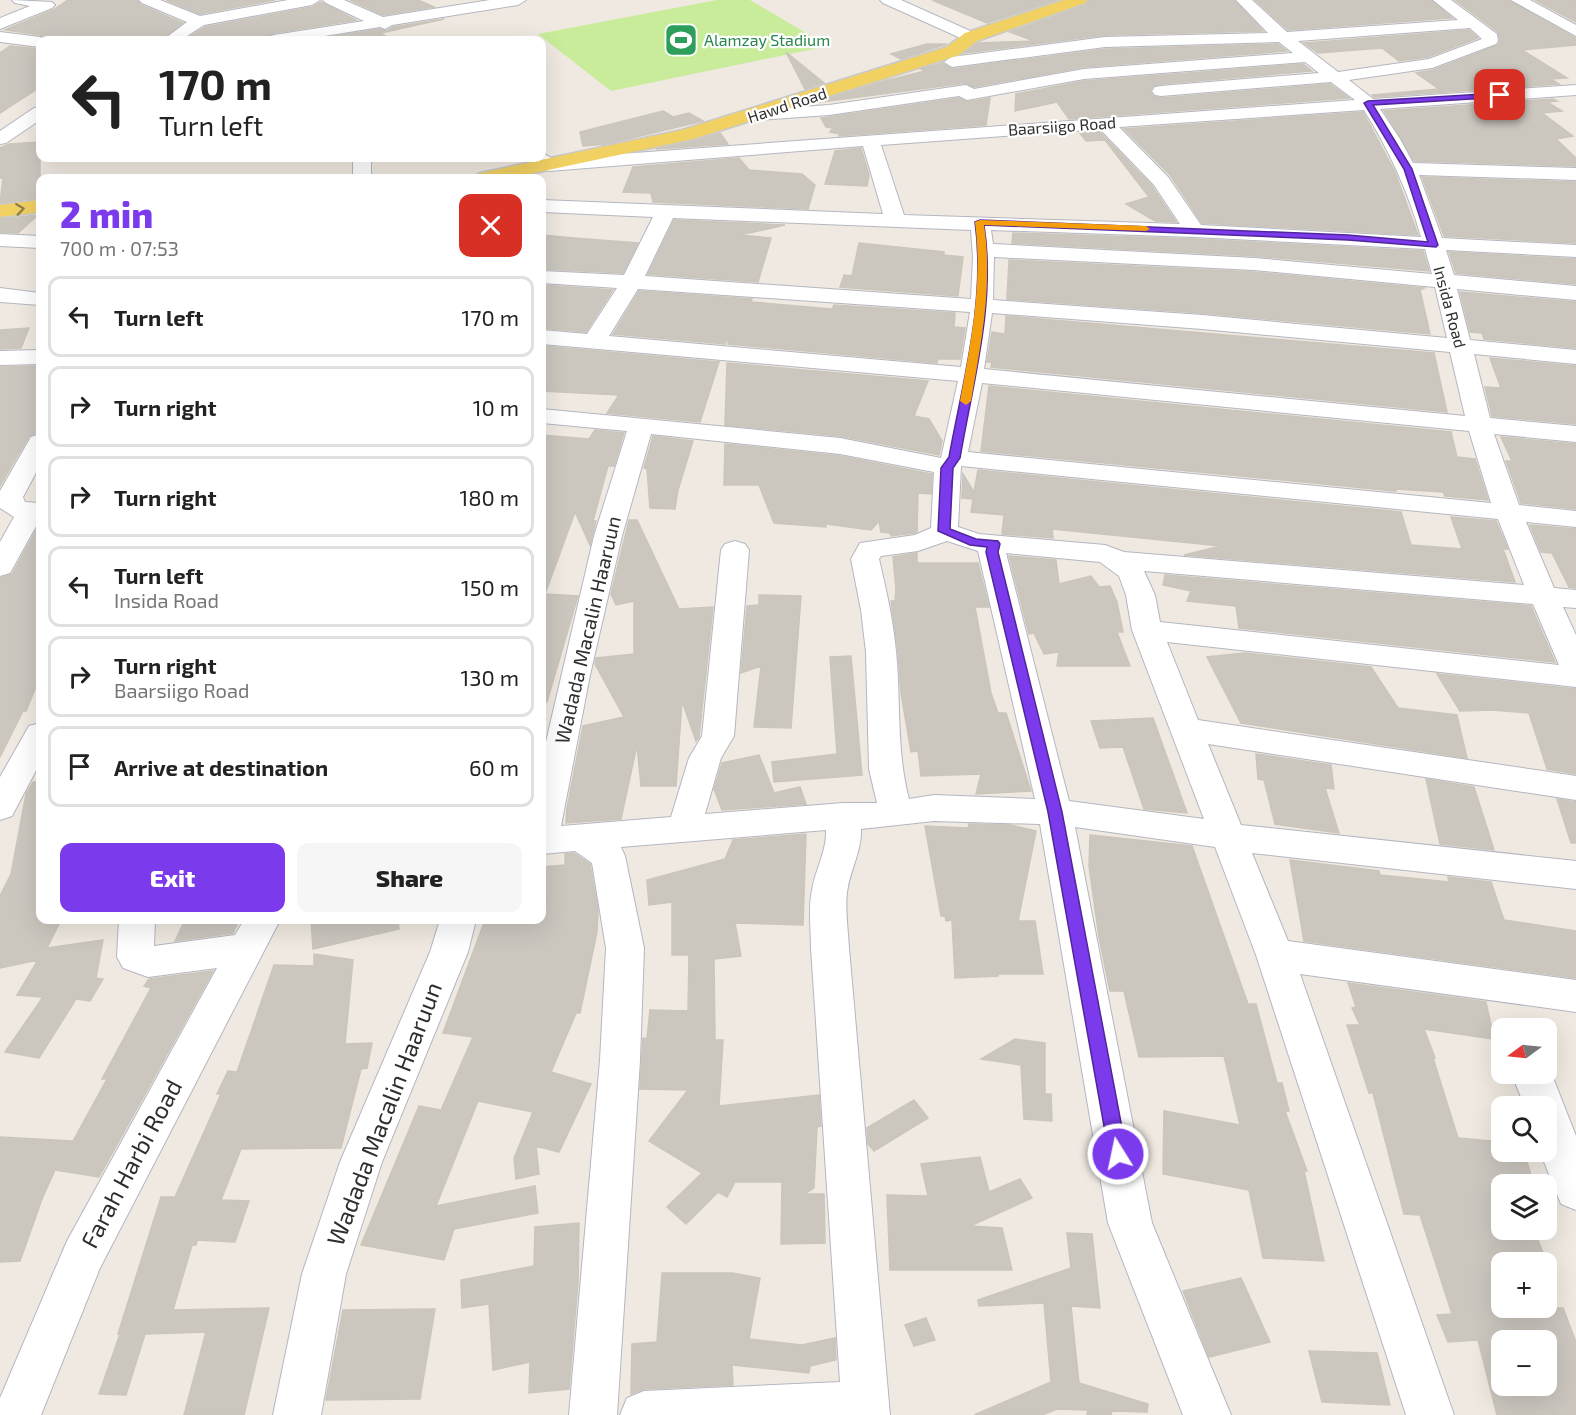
<!DOCTYPE html>
<html lang="en">
<head>
<meta charset="utf-8">
<style>
  body { margin:0; font-family:"Exo 2",sans-serif; background:#f6f6f6; color:#222; height:100vh; display:flex; flex-direction:column; font-size:22px; white-space:nowrap }
  * { box-sizing:border-box; margin:0 }
  p { font-size:20px; color:#767676 }
  .icon { flex:none; width:33px; height:33px; fill:none; stroke:currentColor; stroke-width:2; stroke-linecap:round; stroke-linejoin:round }
  .map { position:relative; flex:1; overflow:hidden }
  .sheet { position:absolute; left:36px; top:174px; width:510px; height:750px; display:flex; flex-direction:column; background:#fff; border-radius:12px; box-shadow:0 6px 24px #0002 }
  .sheet>* { flex:none }
  .banner { position:absolute; left:36px; top:36px; width:510px; height:126px; border-radius:12px; box-shadow:0 6px 24px #0002; background:#fff; color:#222; overflow:hidden }
  .needle { width:39px; rotate:255deg }
  .tools { position:absolute; left:1491px; top:1018px; display:grid; gap:12px }
  .tools a { display:grid; place-items:center; width:66px; height:66px; border-radius:12px; background:#fff; box-shadow:0 6px 24px #0002; font-size:30px }
  .pin { position:absolute; display:grid; place-items:center; width:51px; height:51px; color:#fff; margin:-26px; border-radius:12px; box-shadow:0 3px 9px #0006 }
  .me { position:absolute; width:66px; margin:-33px; rotate:350deg; stroke-linejoin:round; filter:drop-shadow(0 0 4px #0008) }
  .turn { display:flex; align-items:center; gap:21px; height:126px; padding:0 24px; font-size:27px }
  .turn .icon { width:78px; height:78px; stroke-width:2.5 }
  .turn b { display:block; font-size:42px; line-height:51px }
  .round { display:grid; place-items:center; flex:none; width:63px; height:63px; border-radius:12px; background:#f6f6f6 }
  .summary { display:flex; align-items:center; justify-content:space-between; height:102px; padding:0 24px }
  h1 { font-size:36px; font-weight:800; line-height:45px; color:#7c3aed }
  .action { display:flex; gap:12px; margin-top:auto; padding:12px 24px }
  .action a { flex:1; height:69px; border-radius:12px; background:#7c3aed; color:#fff; font-size:24px; font-weight:800; line-height:69px; text-align:center }
  .action a+a { background:#f6f6f6; color:#222 }
  ul { padding:0; list-style:none }
  li { display:flex; align-items:center; gap:18px; height:81px; margin:0 12px 9px; padding:0 12px; border:3px solid #e0e0e0; border-radius:12px }
  li div { flex:1 }
  li b { display:block; font-size:22px }
  li em { font-style:normal }
  .map>svg:first-child { display:block }
</style>
</head>
<body>
<div class="map">
<svg width="1576" height="1415" viewBox="0 0 1576 1415">
  <rect width="100%" height="100%" fill="#efe9e1"/>
  <path fill="#c9ec9a" d="M717 0H750L828 46 611 91 538 34Z"/>
  <path fill="#cbc7bf" stroke="#cbc5ba" stroke-width="1.5" fill-rule="evenodd" d="M68 0H137L141 5 183 23 161 40H49L40 35 5 30 53 10Z
    M166 0H275L200 14Z
    M350 0H418L434 7 383 15Z
    M932 0H1057L987 23Z
    M1089 0H1234L1263 31 1105 35 965 53 978 43 1034 41 1010 32 1086 5Z
    M1255 0H1431L1452 18 1288 30Z
    M1455 0H1509L1576 38V45L1522 50 1567 78 1551 79 1559 84 1374 97 1372 95 1439 89 1416 73 1433 70 1498 45 1500 41 1498 32Z
    M1535 0H1576V22Z
    M321 2 356 20 274 33 266 36 264 40H184L205 27 312 7Z
    M444 19 381 33 391 40H311L380 29 386 31 393 27Z
    M1469 30 1478 38 1428 57 1399 61 1382 48 1318 53 1304 43Z
    M927 44H947L901 59 891 54Z
    M1278 44 1287 51 1084 67 974 87 966 83 813 103 885 81 925 71 921 69 942 63 952 69 1105 49Z
    M10 46 40 49V87L0 113V53Z
    M786 52 824 83 805 89Z
    M1303 64 1312 71 1161 84 1153 86 1150 91 1153 96 1161 98 1330 84 1349 98 1069 119 1057 102 1015 111 1016 94 1084 81Z
    M959 98 967 102 990 98 986 125 839 136 840 134 830 132 833 128 826 127 821 118Z
    M1553 99 1557 101 1547 102 1562 111 1542 113 1573 136 1556 139 1576 158V166L1414 161 1384 111Z
    M663 111 673 117 689 113 703 121 607 144 583 146 580 132Z
    M1363 112 1395 172 1418 235 1202 223 1170 175 1124 129Z
    M1099 131 1152 186 1176 222 1155 221 1126 204 1149 197 1105 140 1086 141 1080 133Z
    M720 133 728 144 656 149 694 141Z
    M40 142V198L0 203 3 178H0V148L9 144Z
    M861 148 869 175 867 186 825 184 835 151Z
    M739 158 749 170 802 174 815 185 808 209 653 202 651 193 623 192 633 167Z
    M1422 177 1576 182V243L1444 236Z
    M38 215 18 233 0 232V219Z
    M674 220 785 225 740 235 771 238 758 282 648 274Z
    M1013 233 1195 239 1423 251 1429 271 1254 256 1012 243Z
    M542 235 574 238 638 243 623 273 542 269Z
    M859 243 944 252V255L963 257 958 296 840 287 844 275 852 276Z
    M1449 252 1576 259V284L1456 273Z
    M1009 260 1254 272 1424 288 1420 290 1430 334 1202 313 1007 299Z
    M542 285 613 290 586 332 542 328Z
    M639 291 752 299 751 302 832 309 834 305 955 313 954 327 965 328 960 359H938L937 363 728 344V335L725 344 613 334Z
    M1460 292 1576 302V348L1484 339 1482 333 1470 332Z
    M1006 316 1434 353 1447 412 991 367 992 362H987L992 332 1005 334Z
    M29 328 21 348 0 349V330Z
    M542 346 719 362 700 422 607 413 619 395 542 391Z
    M1490 358 1576 366V424L1492 416 1485 387 1501 388Z
    M727 363 928 381 914 416 929 419 942 441 939 455 840 436 725 425Z
    M40 366V426L37 433 29 436 0 486V367Z
    M989 386 1451 432 1457 457 1475 459 1488 500 1445 496 1443 492 1395 489 1396 491 981 451Z
    M595 430 624 433 614 466H608L593 521H596L590 545 575 512 545 594 578 596 547 702 542 701V435L589 439Z
    M653 436 693 441 678 490 675 509 650 508 647 469 644 468Z
    M1501 437 1576 444V509L1521 503 1506 461H1512Z
    M725 444 840 456 932 474 931 494 918 493 917 532 914 533 891 536 890 533 881 532 879 521 871 530 826 524V527L774 523 759 485H724Z
    M978 470 1401 512 1411 545 1462 549 1451 517 1496 521 1508 549H1503L1515 582 1184 555 1221 546 1052 529 1053 538 1002 534 1004 515 971 512 973 499 962 498 963 474 974 492Z
    M629 520H637L679 609 713 607 699 737 696 741 682 701 676 786H641L637 745 621 819 566 823 567 808 583 726 624 717 595 664 596 658 634 654V601L616 605 611 594Z
    M40 523V677L26 711H23L0 757V578L12 574Z
    M1530 525 1576 529V588L1569 587 1552 553 1541 552Z
    M917 553V563H978L989 607H975L991 693 998 713H1006L1031 791 976 794 981 774 921 776 918 751 911 752 901 693 898 651 891 601H895L896 589 893 557Z
    M1009 556 1056 560 1059 584 1091 576 1099 587 1110 586 1117 602 1123 632H1117L1130 666H1057L1059 652 1044 654 1034 633 1029 634Z
    M1165 575 1531 606 1555 662 1239 628 1236 606 1187 601 1191 591 1163 585Z
    M759 595 801 596 791 728 754 727 761 666 741 673 747 606 759 605Z
    M1245 653 1371 667 1398 708 1457 715 1467 758 1241 723 1207 657Z
    M851 656 862 775 774 782 772 762 837 754 830 657Z
    M1437 674 1576 689V774L1547 769 1529 713 1492 710 1460 711Z
    M1153 718 1187 813 1144 809 1123 747 1100 748 1091 721Z
    M1256 754 1331 765 1334 789 1325 788 1339 833 1275 824 1264 780 1258 779Z
    M759 755 774 793 800 787 806 804 722 810 714 789 722 763Z
    M1426 779 1474 787 1494 850 1440 844Z
    M33 782 40 783V920H61L47 948 103 940 96 978 103 979 90 1001 76 999 39 1058 5 1052 43 997 17 995 38 960 0 968V896L11 874 26 794Z
    M1557 799 1576 802V843H1571Z
    M969 824 1010 825 1036 831 1018 921H1035L1043 974H998V976L955 978 952 920 946 921 945 916H941L925 826 968 828Z
    M806 834 803 925 735 923 741 956 714 959 715 1040H723L719 1106 819 1095 821 1126 817 1127 814 1188 804 1194H824L825 1243 781 1244 782 1182H735L727 1197 718 1192 686 1224 667 1207 702 1173 649 1141 688 1090 640 1089 643 1038 647 1039 650 1010 688 1011 689 955H672V902L649 905 647 880 725 859 733 840Z
    M1090 835 1192 846 1248 1004H1256L1277 1083H1282L1289 1111H1285L1307 1171H1304L1324 1261 1263 1258 1249 1190 1163 1174 1164 1111 1240 1125 1224 1056 1139 1057 1124 991H1110L1099 937 1089 866Z
    M574 853 590 864 598 910 597 932 580 1013H576L551 1072 591 1084 559 1152 536 1146 539 1174 516 1179 514 1158 533 1112 478 1101 436 1206 535 1186 538 1213 454 1229 444 1260 361 1245 419 1106 441 1110 473 1037 443 1033 485 920H542V867L565 865V854Z
    M1290 860 1379 871 1380 875 1449 882 1448 877 1491 882 1504 920 1576 931V978L1304 941Z
    M185 920H239L233 933 175 941Z
    M311 920H398L399 929 313 949Z
    M314 954 353 960 345 1044 372 1043 367 1068 361 1069 341 1148 241 1149 221 1200 249 1201 235 1242 197 1240 196 1245H192L173 1310 269 1308 244 1415H184L206 1332 145 1334 126 1395 99 1394 120 1334H118L161 1197H175L221 1094H217L228 1071 237 1072 274 965 314 966Z
    M213 971 99 1177 55 1170 42 1199 20 1261 0 1262V1137L73 1141 107 1079H102L151 988 144 986 149 979Z
    M1348 983 1486 1002 1494 1039 1424 1029 1435 1058H1433L1458 1138 1502 1142V1152H1524L1534 1185H1502V1230H1534L1547 1263H1502V1308H1563L1576 1342V1415H1497L1478 1340 1448 1342 1437 1315 1452 1314 1420 1215 1404 1214 1373 1093H1369L1347 1025H1360L1352 1008 1356 1007ZM1502 1341H1546V1386H1502Z
    M1015 1039 1045 1043V1094H1051L1052 1121 1024 1119 1021 1065 981 1059Z
    M914 1100 928 1118 874 1151 868 1144 867 1128Z
    M980 1157 989 1192 1020 1179 1032 1198 970 1226 1002 1228 1012 1270H890L887 1195 928 1196 921 1164Z
    M579 1223 578 1282 569 1389 529 1393 530 1362 493 1370 489 1304 462 1308 461 1280 534 1266 535 1227Z
    M1067 1233 1092 1234 1100 1308 1071 1306 1079 1383 1148 1404 1147 1412 1112 1411 1111 1415H1087L1088 1410 1057 1409 1042 1415H974L1051 1382 1044 1303 979 1306 978 1300 1071 1268Z
    M662 1273H732L760 1278 749 1339 802 1345 835 1338 836 1360 810 1366 809 1373 732 1365 733 1385 644 1389 631 1394 632 1344 657 1342Z
    M1241 1278 1270 1342 1209 1357 1183 1291Z
    M435 1309 420 1399 326 1400 343 1310Z
    M926 1318 935 1340 914 1346 905 1325Z
    M1309 1351 1377 1353 1390 1405 1322 1402Z"/>
  <g fill="none" stroke-linecap="round" stroke-linejoin="round">
    <g stroke="#b4b7c1" stroke-width="2">
      <path id="minor" d="M12 0 52 2 55 5 52 8 0 29V18L30 6 15 3Z
        M139 0H160L200 16 288 0H320L312 5 204 25 181 40H163L187 22 142 3Z
        M323 0H344L383 17 490 0H526L518 5 392 25 385 29 380 27 300 40H266L268 37 274 35 364 21 326 3Z
        M880 0H901L977 34 979 37 977 40H965L883 3Z
        M1236 0H1252L1287 32 1458 20 1433 0H1451L1497 34 1498 41 1496 44 1432 68 1349 80 1373 99 1576 85V95L1380 109 1400 139 1413 163 1576 168V180L1419 175 1442 238 1576 245V257L1446 250 1454 275 1576 286V300L1457 289 1470 340 1576 350V364L1474 354 1490 418 1576 426V442L1494 434 1519 505 1576 511V527L1526 522 1554 588 1576 590V608L1563 607 1576 635V687L1167 642 1198 720 1576 776V800L1208 744 1241 825 1576 861V889L1252 853 1288 941 1576 980V1012L1300 974 1454 1415H1406L1256 955 1215 847 1075 827 1152 1223 1231 1415H1183L1108 1223 1040 824 934 821 861 829C862 851 850 870 847 892 845 910 848 930 849 948L890 1415H620L627 1398 644 1391 840 1382 811 948C811 929 808 908 812 890 815 870 827 851 826 830L621 847 625 856 644 948 640 1060 617 1415H569L600 1060 606 948 592 863 575 851 542 854V759L594 536 627 431 542 423V409L840 438 941 458 958 381 542 344V330L587 334 617 288 542 283V271L624 275 653 217 542 212V200L883 214 863 146 549 171 542 169 532 158H542V153L553 159 1355 100 1331 82 1161 96 1155 95 1152 91 1155 87 1161 86 1319 73 1305 62 1084 79 967 100 959 96 829 115 758 120 752 119 749 115 752 111 758 110 829 105 966 85 974 89 1084 69 1293 53 1279 42 1105 47 952 67 944 62 952 57 1105 37 1268 33ZM1470 28 1482 39 1429 59 1338 72 1298 41ZM1364 110C1389 150 1408 191 1421 237L1201 225 1168 177 1119 127ZM1100 129 1154 185 1180 224 904 215 881 145ZM673 218 971 230 973 257 971 299 645 276ZM991 230 1195 237 1425 249 1432 274 1254 258 993 244ZM994 257 1254 270 1435 287 1447 338 1202 315 993 300ZM638 289 970 312 961 367 609 336ZM992 313 1202 329 1450 352 1465 416 984 369ZM982 383 1469 431 1491 503 968 452ZM651 434 840 454 934 472 931 528 915 535 860 543 851 559 861 610 866 652 869 769 877 803H843L705 814 721 758 734 736 749 550 745 544 735 541 725 544 721 550 702 736 689 758 671 817 561 826 590 675 622 536ZM961 466 1498 519 1524 585 1124 552 1105 545 979 534 958 527ZM947 541 978 551 1035 799 934 795 909 799C896 750 901 700 896 651 893 619 886 589 879 559L881 556 918 551ZM1006 553 1100 562 1119 576 1126 595 1132 630 1204 819 1069 801ZM1144 571 1533 604 1559 665 1160 622 1155 595Z
        M1511 0H1530L1576 25V36Z
        M0 32 40 37 47 40H40V47L0 42Z
        M40 107V120L6 143 0 144V131L34 108Z
        M353 158H371V178H353Z
        M0 234 40 236V248L0 246Z
        M0 288 40 293V305L0 302Z
        M40 350V364L0 365V351Z
        M40 434V465L23 497 25 502 40 503V519L10 573 0 576V542L14 517 0 508V491L31 437Z
        M40 723V763L12 816 0 820V777L29 726Z
        M119 920H155L154 946 235 935 244 920H280L100 1268 41 1415H0V1398L67 1241 217 968 148 977 123 968 117 957Z
        M440 920H476L468 952 382 1162 346 1274 321 1415H273L302 1274 340 1162 430 952Z
        M1546 1067 1554 1080 1576 1136V1210L1561 1204 1540 1152H1546V1107H1525L1514 1080 1517 1074H1546Z"/>
    </g>
    <g stroke="#c9c9c9" stroke-width="3">
      <path id="major" d="M1064 0H1087L1085 3 977 41 959 55 693 139 511 178H475L478 174 485 172 682 130 947 47 965 33Z
        M40 200V212L0 217V205Z"/>
    </g>
    <use href="#minor" fill="#fff" fill-rule="evenodd"/>
    <use href="#major" fill="#f2d163" fill-rule="evenodd"/>
  </g>
  <defs><path id="oneway-chevron" d="M-2-3.5L2.5 0L-2 3.5" fill="none" stroke-width="1.6" stroke-linecap="round" stroke-linejoin="round" transform="scale(1.5)"/></defs>
  <use stroke="#908048" href="#oneway-chevron" transform="translate(20 209) rotate(-8)"/>
  <path fill="#7c3aed" stroke="#51269a" stroke-width="1.5" d="M1500 93 1503 94V97L1373 105 1412 169 1438 245 1436 247 1348 240 984 225C996 303 973 382 960 458L953 468 950 529 976 539 998 541 1000 544 998 552 1062 812 1127 1154 1124 1160 1118 1163 1111 1160 1109 1154 1048 812 986 552 987 547 970 545 938 531 941 468 949 457C963 380 986 301 975 222L980 220 1348 235 1428 242 1404 169 1364 103 1368 101Z"/>
  <path fill="#f59e0b" d="M980 220 1146 226 1150 229 1146 231 984 225C993 285 981 343 971 401L966 405 960 401C971 342 983 283 975 222Z"/>
  <defs>
    <g id="stadium-square" transform="scale(1.725)"><rect x="-9" y="-9" width="18" height="18" rx="4" fill="#2e9e5b" stroke="#fff"/><path d="M0-5a6.5 5 0 1 0 0 10a6.5 5 0 1 0 0-10ZM-3.5-1.8h7v3.6h-7Z" fill="#fff"/></g>
  </defs>
  <g fill-rule="evenodd">
    <use href="#stadium-square" x="681" y="40"/>
  </g>
  <g text-anchor="middle" stroke-width="4.5" stroke-linejoin="round" paint-order="stroke">
    <g font-size="16" fill="#27864d" stroke="#fff" text-anchor="start">
      <text x="704" y="46">Alamzay Stadium</text>
    </g>
    <g font-size="16" fill="#2e2e2e" stroke="#fff">
      <text transform="translate(787 105) rotate(-18)" y="6">Hawd Road</text>
      <text transform="translate(1062 126) rotate(-4)" y="6">Baarsiigo Road</text>
      <text transform="translate(1450 307) rotate(75)" y="6">Insida Road</text>
    </g>
    <g font-size="20" fill="#2e2e2e" stroke="#fff">
      <text transform="translate(588 630) rotate(-77)" y="7">Wadada Macalin Haaruun</text>
    </g>
    <g font-size="24" fill="#2e2e2e" stroke="#fff">
      <text transform="translate(385 1114) rotate(-69)" y="8">Wadada Macalin Haaruun</text>
      <text transform="translate(132 1164) rotate(-62)" y="8">Farah Harbi Road</text>
    </g>
  </g>
</svg>
<div class="tools">
<a><svg class="needle" viewBox="-14 -14 28 28"><path d="M0-13l5 13h-10z" fill="#e53935"/><path d="M0 13l5-13h-10z" fill="#767676"/></svg></a>
<a><svg class="icon" aria-label="search" viewBox="0 0 24 24"><circle cx="10" cy="10" r="6"/><path d="M15 15l6 6"/></svg></a>
<a><svg class="icon" aria-label="layers" viewBox="0 0 24 24"><path d="M12 4l9 5-9 5-9-5zM3 14l9 5 9-5"/></svg></a>
<a>+</a>
<a>−</a>
</div>
<div class="pin" style="left:1500px;top:95px;background:#d93025"><svg class="icon" aria-label="arrive" viewBox="0 0 24 24"><path d="M6 21V4h12l-3 4 3 4H6"/></svg></div>
<svg class="me" style="left:1118px;top:1154px" viewBox="-20 -20 40 40"><circle r="17" fill="#7c3aed" stroke="#fff" stroke-width="3"/><path d="M0-11L8 9 0 5-8 9z" fill="#fff"/></svg>
<div class="banner">
<div class="turn"><svg class="icon" aria-label="left" viewBox="0 0 24 24"><path d="M17 20v-9H6M10 6l-5 5 5 5"/></svg><div><b>170 m</b>Turn left</div></div>
</div>
<section class="sheet">
<div class="summary"><div><h1>2 min</h1><p>700 m · 07:53</p></div><a class="round" style="background:#d93025;color:#fff"><svg class="icon" aria-label="close" viewBox="0 0 24 24"><path d="M6 6l12 12M18 6L6 18"/></svg></a></div>
<ul>
<li><svg class="icon" aria-label="left" viewBox="0 0 24 24"><path d="M17 20v-9H6M10 6l-5 5 5 5"/></svg><div><b>Turn left</b></div><em>170 m</em></li>
<li><svg class="icon" aria-label="right" viewBox="0 0 24 24"><path d="M7 20v-9h11M14 6l5 5-5 5"/></svg><div><b>Turn right</b></div><em>10 m</em></li>
<li><svg class="icon" aria-label="right" viewBox="0 0 24 24"><path d="M7 20v-9h11M14 6l5 5-5 5"/></svg><div><b>Turn right</b></div><em>180 m</em></li>
<li><svg class="icon" aria-label="left" viewBox="0 0 24 24"><path d="M17 20v-9H6M10 6l-5 5 5 5"/></svg><div><b>Turn left</b><p>Insida Road</p></div><em>150 m</em></li>
<li><svg class="icon" aria-label="right" viewBox="0 0 24 24"><path d="M7 20v-9h11M14 6l5 5-5 5"/></svg><div><b>Turn right</b><p>Baarsiigo Road</p></div><em>130 m</em></li>
<li><svg class="icon" aria-label="arrive" viewBox="0 0 24 24"><path d="M6 21V4h12l-3 4 3 4H6"/></svg><div><b>Arrive at destination</b></div><em>60 m</em></li>
</ul>
<div class="action"><a>Exit</a><a>Share</a></div>
</section>
</div>
</body>
</html>
